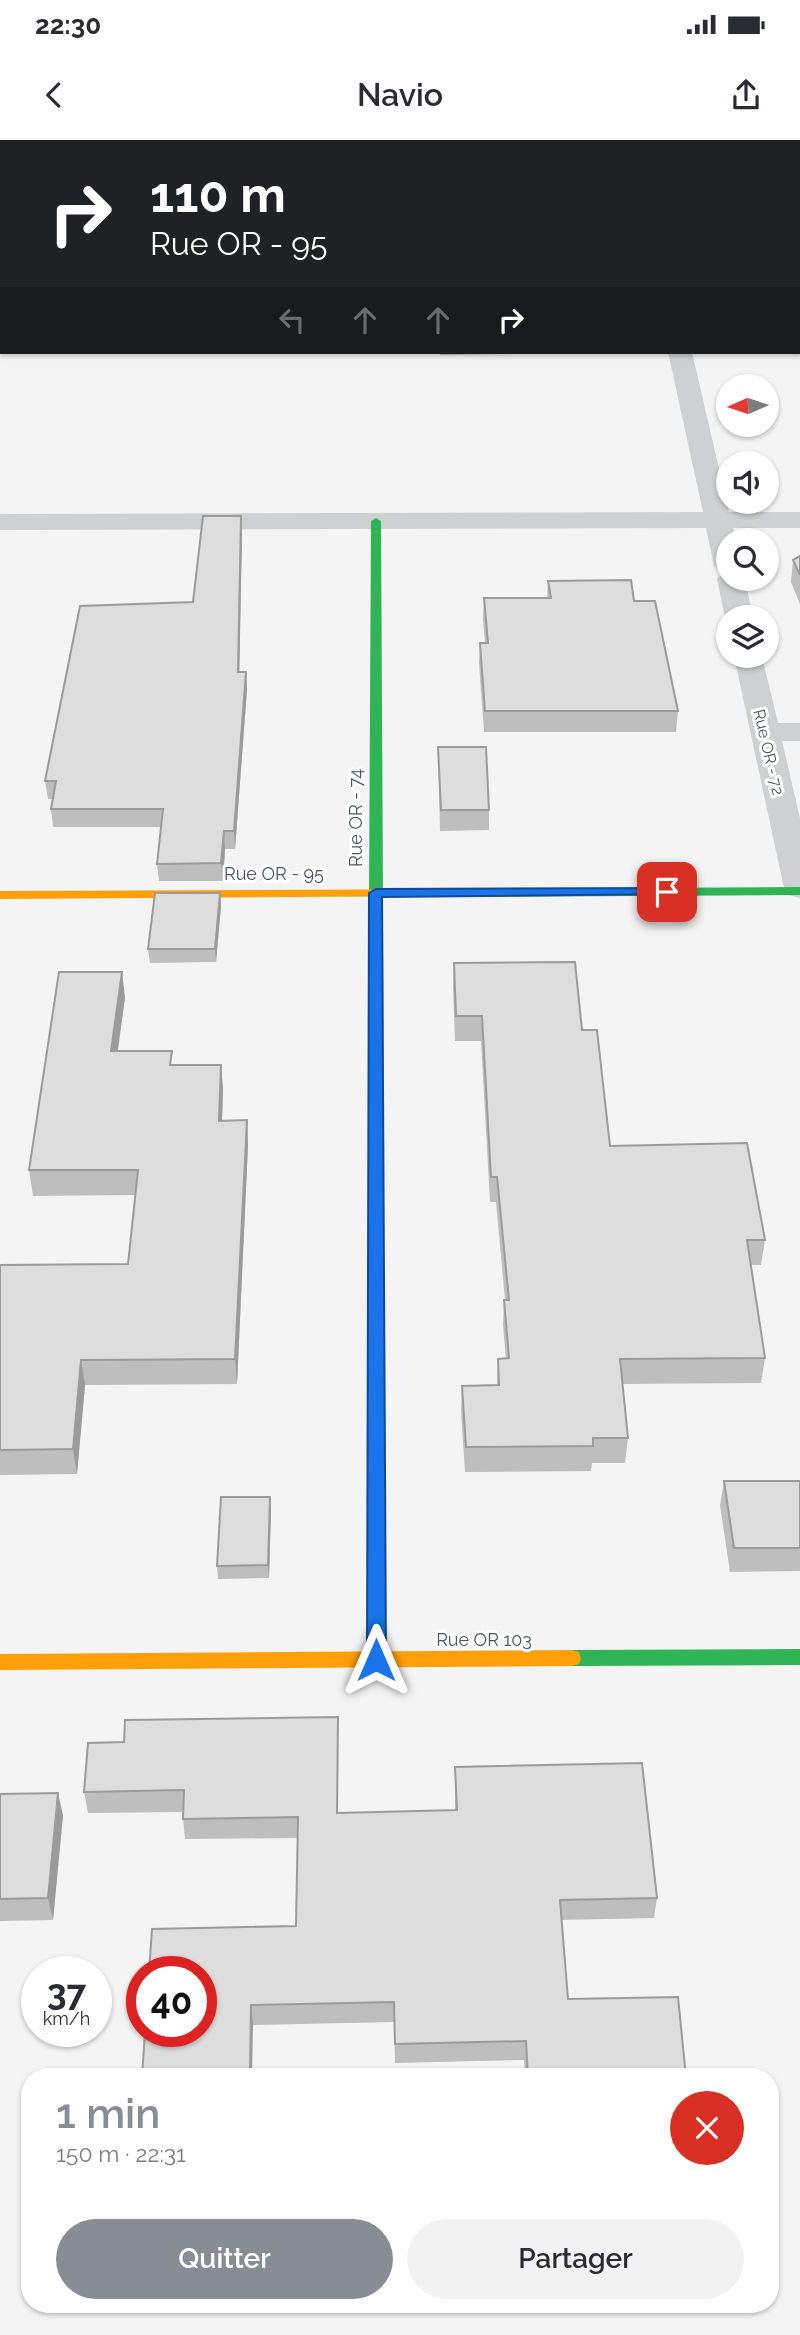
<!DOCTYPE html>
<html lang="fr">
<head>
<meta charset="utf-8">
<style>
  body { margin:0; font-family:Raleway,sans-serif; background:#f2f2f3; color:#2b2b33; height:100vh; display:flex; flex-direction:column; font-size:26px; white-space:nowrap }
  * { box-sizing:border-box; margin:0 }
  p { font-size:23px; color:#7c7c81 }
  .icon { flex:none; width:38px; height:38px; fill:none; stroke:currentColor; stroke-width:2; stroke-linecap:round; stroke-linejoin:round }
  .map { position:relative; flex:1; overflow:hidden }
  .side { position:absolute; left:21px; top:1928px; width:758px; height:245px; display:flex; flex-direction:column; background:#fff; border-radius:28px; box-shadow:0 2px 5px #0004 }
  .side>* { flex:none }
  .guide { position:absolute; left:0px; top:0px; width:802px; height:214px; box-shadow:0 2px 5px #0004; background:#202124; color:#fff; overflow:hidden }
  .needle { width:46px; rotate:267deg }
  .buttons { position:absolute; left:716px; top:234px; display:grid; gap:14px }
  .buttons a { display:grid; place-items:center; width:63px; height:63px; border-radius:50%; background:#fff; box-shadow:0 2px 5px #0004; font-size:35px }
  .speed { position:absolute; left:21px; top:1816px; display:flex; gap:14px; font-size:35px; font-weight:700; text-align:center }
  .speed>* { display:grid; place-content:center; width:91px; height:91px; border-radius:50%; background:#fff; box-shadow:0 2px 5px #0004; line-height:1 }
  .speed small { font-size:18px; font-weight:400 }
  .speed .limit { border:10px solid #d22; background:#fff; color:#111 }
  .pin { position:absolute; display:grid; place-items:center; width:60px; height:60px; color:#fff; margin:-30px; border-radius:14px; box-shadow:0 4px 10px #0006 }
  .me { position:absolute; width:77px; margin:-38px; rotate:0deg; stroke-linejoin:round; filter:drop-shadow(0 0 5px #0008) }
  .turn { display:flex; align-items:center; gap:24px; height:147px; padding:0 35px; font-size:32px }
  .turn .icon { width:91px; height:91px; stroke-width:2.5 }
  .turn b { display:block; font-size:49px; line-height:60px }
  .lanes { display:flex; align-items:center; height:66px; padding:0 35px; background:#0003; justify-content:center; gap:35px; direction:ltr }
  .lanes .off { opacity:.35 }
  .round { display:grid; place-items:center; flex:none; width:74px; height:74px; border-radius:37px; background:#f2f2f3 }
  .summary { display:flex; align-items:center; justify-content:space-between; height:119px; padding:0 35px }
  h1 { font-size:42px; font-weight:600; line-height:52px; color:#868d94 }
  .primary-button { display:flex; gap:14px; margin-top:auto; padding:14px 35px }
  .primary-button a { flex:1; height:80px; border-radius:42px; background:#868d94; color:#fff; font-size:28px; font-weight:600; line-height:80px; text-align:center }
  .primary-button a+a { background:#f2f2f3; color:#2b2b33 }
  .status { display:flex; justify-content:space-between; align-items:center; height:49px; padding:0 35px; background:#fff; direction:ltr }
  .status svg { height:19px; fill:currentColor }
  header { display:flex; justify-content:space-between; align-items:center; height:91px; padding:0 35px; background:#fff; font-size:32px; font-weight:600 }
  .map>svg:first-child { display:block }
</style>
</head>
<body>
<div class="status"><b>22:30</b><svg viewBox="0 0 49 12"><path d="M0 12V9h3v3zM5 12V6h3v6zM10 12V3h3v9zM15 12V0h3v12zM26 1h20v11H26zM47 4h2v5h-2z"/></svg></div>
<header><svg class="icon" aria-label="back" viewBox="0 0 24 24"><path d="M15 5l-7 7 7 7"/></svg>Navio<svg class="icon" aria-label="share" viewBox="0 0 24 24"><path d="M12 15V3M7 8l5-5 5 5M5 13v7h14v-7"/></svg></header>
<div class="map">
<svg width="800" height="2195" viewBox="0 0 800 2195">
  <rect width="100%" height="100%" fill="#f4f4f4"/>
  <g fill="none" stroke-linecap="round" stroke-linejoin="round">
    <path fill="#ced0d2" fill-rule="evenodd" d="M27 0H47L26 2Z
      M327 0H347V2H327Z
      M623 0H643V2H623Z
      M0 108H2L0 127Z
      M668 212H692L729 372H800V388H733L736 401H728V439H745L753 478H728V482L725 478 717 439 723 433 714 426 706 388 0 390V374L703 372Z
      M734 516H762L778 583H800V601H782L800 678V758L788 755 784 748Z"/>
    <path fill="#30b455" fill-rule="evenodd" d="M376 378 381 381 383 755 376 759 369 755 371 381Z
      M800 747V755L460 757 453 753 460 749Z
      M376 1109 384 1115 385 1520 383 1526 376 1528 369 1526 367 1520 368 1115Z
      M800 1509V1525L572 1526 565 1524 563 1518 565 1512 572 1510Z"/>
    <path fill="#ff9f0a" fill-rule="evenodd" d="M460 749 467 753 465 756 0 759V751Z
      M572 1510 579 1512 581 1518 579 1524 572 1526 0 1530V1514Z"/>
    <path fill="#e5322d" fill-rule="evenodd" d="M376 751 383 755 384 1115 376 1121 368 1115 369 755Z"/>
  </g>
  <path fill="#bebebf" d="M420 0H604V2H420Z
    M440 212H518L517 214 440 215Z
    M242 392 239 532H246L247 549 235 709H225L223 741H159L157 724 161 687H53L51 669 53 659H48L45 641 193 462Z
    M800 416V464L791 442 793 420Z
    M548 441 634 461 678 571 676 592H484L479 523 480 503H485L483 479 484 458H547Z
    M438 607 489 670V690L440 691Z
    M221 766 216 822 150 823 148 809Z
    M454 823 582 890 610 1006 765 1100 761 1125H751L765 1218 761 1243 622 1244 628 1298 625 1323H592L591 1331 465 1332 461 1271 462 1246 497 1245 498 1219H506L503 1185 504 1160H505L496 1062H490L481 901H455L453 848Z
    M125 857 118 911 173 925H221L223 950 222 981 247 980 248 1005 237 1244 85 1245 77 1334 0 1335V1128L128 1124 135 1055 33 1056 29 1030Z
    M724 1341H800V1431L730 1432 720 1365Z
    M271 1370 269 1438 218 1439 217 1426Z
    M338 1598V1673L455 1670V1627L657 1758 654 1778 561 1780 568 1859 686 1937H525L524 1920 395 1923 394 1882 253 1885 142 1937 296 1786 298 1698 185 1699 183 1679V1672L88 1673 84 1652Z
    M0 1654 63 1675 53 1780 0 1781Z"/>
  <path fill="#9b9b9b" d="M241 376 242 392 239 549 238 532Z
    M246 532 247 549 235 709 234 691Z
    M224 691 225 709 223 741 221 723Z
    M220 753 221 766 216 822 215 809Z
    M122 832 125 857 114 937 111 911Z
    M221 925 223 950 221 1006 219 981Z
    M247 980 248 1005 237 1244 235 1219Z
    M81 1220 85 1245 77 1334 73 1309Z
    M270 1357 271 1370 269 1438 268 1425Z
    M338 1577V1694L337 1673Z
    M58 1653 63 1675 53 1780 48 1758Z
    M251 1865 253 1885 252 1937H250Z"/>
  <path fill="#ddddde" stroke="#9b9b9b" stroke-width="2" d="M178 0H318L317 2H178Z
    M497 0H604V2H498Z
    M203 376H241L238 532H246L234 691H224L221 723 157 724 163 669H51L56 641H45L80 466 193 462Z
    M800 416V435L793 420Z
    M631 440 634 461H655L678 571H485L480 503H488L484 458H551L548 441Z
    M438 607H486L489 670H441Z
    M155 753H220L215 809H148Z
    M575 822 582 890H597L610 1006 747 1003 765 1100H747L765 1218 620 1219 628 1298H593V1306L466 1307 462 1246 499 1245 498 1219 509 1218 504 1160H509L497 1037H491L482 876H456L454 823Z
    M59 832H122L111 911H172L170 925H221L219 981 247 980 235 1219 81 1220 73 1309 0 1310V1125L128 1124 138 1030H29Z
    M724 1341H800V1408H734Z
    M221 1357H270L268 1425 217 1426Z
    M338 1577 337 1673 457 1670 455 1627 642 1623 657 1758 560 1760 568 1859 678 1857 686 1937H528L526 1901 395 1904 394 1862 251 1865 250 1937H142L145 1892H201V1832H149L152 1789 296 1786 298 1677 183 1679 184 1650 84 1652 88 1603 124 1602 125 1580Z
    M58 1653 48 1758 0 1759V1654Z"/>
  <path fill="#1a73e8" stroke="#114b97" stroke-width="2" d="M667 748 674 752 672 754 382 757 386 1520 383 1526 376 1528 369 1526 367 1520 369 753 376 749Z"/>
  <g text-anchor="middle" stroke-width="6" stroke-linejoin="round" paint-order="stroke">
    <g font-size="16" fill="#4a5661" stroke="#fff">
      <text transform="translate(769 612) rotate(77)" y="6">Rue OR - 72</text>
    </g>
    <g font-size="18" fill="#4a5661" stroke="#fff">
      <text transform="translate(356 678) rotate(-90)" y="6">Rue OR - 74</text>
      <text x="274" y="740">Rue OR - 95</text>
      <text x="484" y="1506">Rue OR 103</text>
    </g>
  </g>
</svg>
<div class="buttons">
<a><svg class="needle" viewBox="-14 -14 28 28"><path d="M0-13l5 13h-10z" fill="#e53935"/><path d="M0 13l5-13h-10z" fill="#7c7c81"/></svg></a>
<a><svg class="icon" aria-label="sound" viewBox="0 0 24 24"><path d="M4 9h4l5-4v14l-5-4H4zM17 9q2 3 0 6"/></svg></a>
<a><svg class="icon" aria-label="search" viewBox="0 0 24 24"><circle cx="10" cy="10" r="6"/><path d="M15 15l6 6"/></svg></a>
<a><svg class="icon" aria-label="layers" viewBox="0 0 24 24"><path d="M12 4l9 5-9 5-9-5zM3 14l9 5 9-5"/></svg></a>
</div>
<div class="speed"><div>37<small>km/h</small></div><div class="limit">40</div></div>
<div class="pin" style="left:667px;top:752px;background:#d93025"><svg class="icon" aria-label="arrive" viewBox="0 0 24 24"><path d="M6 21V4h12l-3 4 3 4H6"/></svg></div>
<svg class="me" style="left:376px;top:1520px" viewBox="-20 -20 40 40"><path d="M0-17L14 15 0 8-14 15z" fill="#1a73e8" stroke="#fff" stroke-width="4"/></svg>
<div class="guide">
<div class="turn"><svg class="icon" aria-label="right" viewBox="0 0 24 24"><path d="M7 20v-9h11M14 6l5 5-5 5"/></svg><div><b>110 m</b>Rue OR - 95</div></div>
<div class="lanes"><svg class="icon off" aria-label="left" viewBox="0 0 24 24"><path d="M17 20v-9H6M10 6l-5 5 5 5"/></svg><svg class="icon off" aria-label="ahead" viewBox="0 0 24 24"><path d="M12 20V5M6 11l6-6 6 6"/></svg><svg class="icon off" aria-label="ahead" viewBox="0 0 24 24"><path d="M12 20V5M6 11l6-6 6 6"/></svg><svg class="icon" aria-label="right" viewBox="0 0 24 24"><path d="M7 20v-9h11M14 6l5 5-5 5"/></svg></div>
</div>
<section class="side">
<div class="summary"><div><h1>1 min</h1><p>150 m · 22:31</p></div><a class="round" style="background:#d93025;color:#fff"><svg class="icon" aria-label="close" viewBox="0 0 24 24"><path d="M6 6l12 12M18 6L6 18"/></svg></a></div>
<div class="primary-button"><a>Quitter</a><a>Partager</a></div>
</section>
</div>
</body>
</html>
